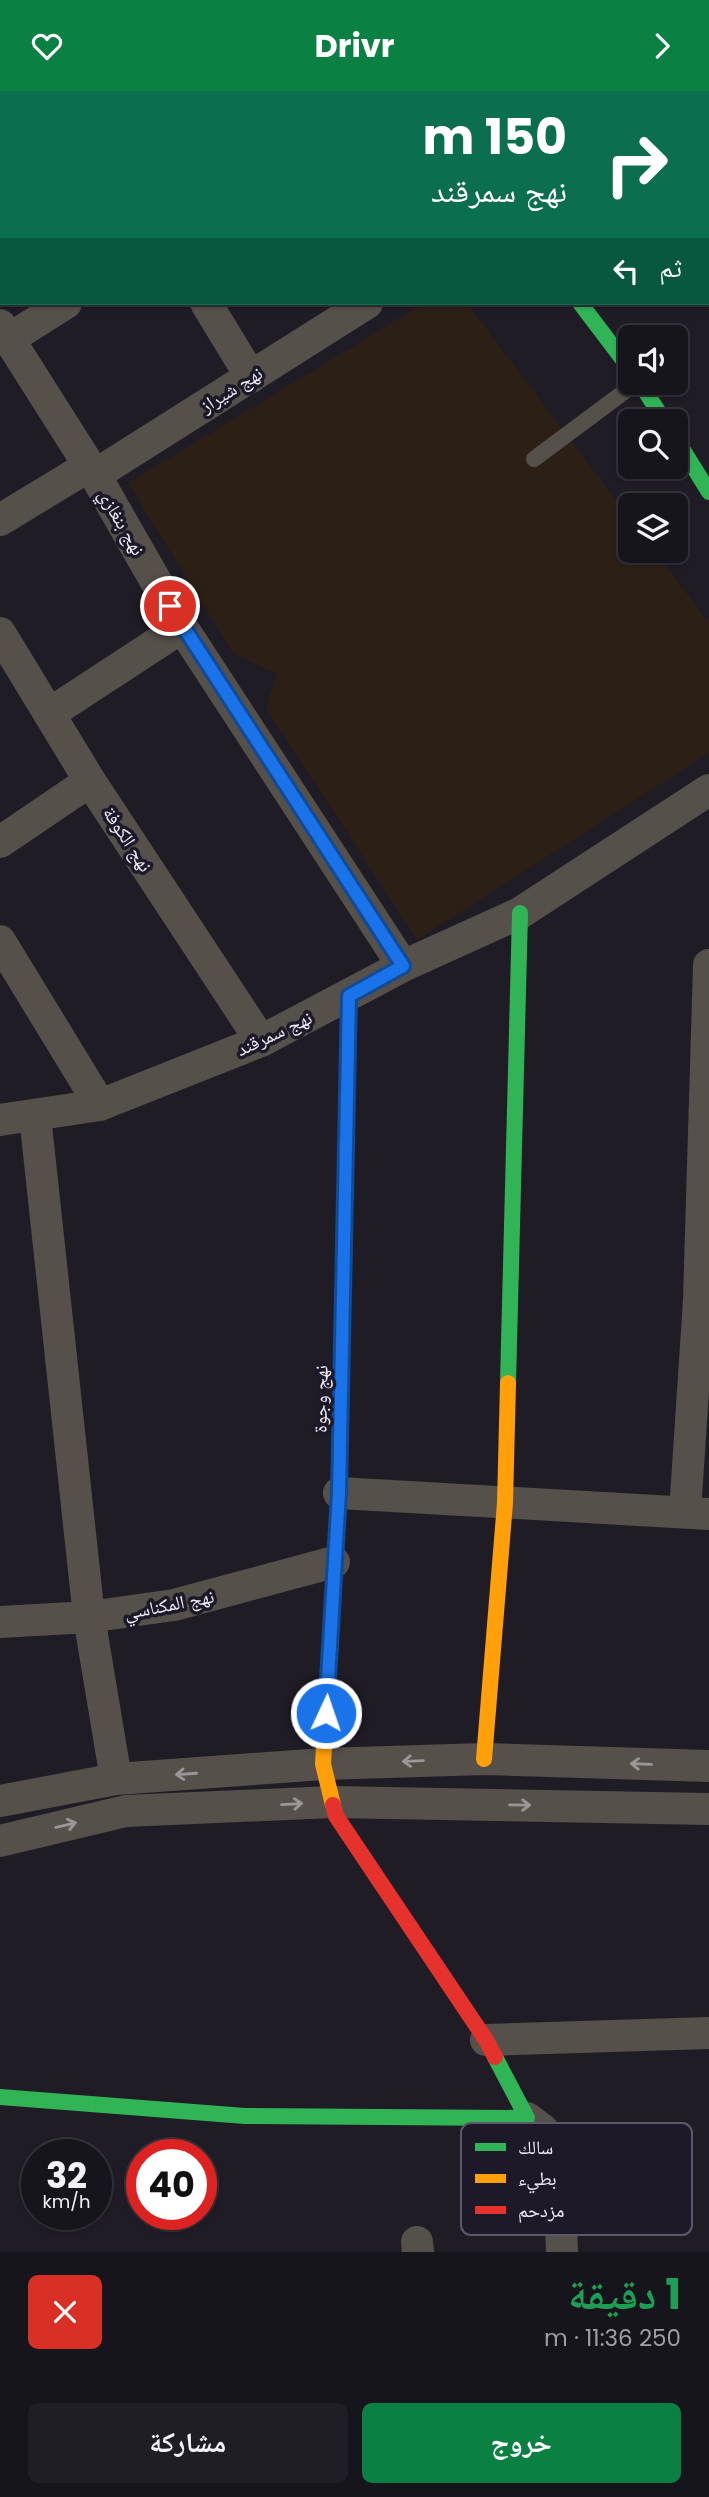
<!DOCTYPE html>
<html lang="ar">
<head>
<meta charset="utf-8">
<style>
  body { margin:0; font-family:Poppins,"Noto Naskh Arabic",sans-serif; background:#201e25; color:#f1f3f6; direction:rtl; height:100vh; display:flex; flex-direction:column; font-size:26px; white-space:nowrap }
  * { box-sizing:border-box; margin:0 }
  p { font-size:23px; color:#9e9fa3 }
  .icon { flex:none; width:38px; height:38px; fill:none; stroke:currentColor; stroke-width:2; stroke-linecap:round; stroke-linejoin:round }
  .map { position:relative; height:2161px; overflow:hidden; direction:ltr }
  .side { display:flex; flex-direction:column; background:#17151c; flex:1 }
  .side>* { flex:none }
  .top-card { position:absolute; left:0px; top:0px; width:710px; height:214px; box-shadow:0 2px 5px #0004,0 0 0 2px #36343b; direction:rtl; background:#0b6e4f; color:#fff; overflow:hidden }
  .tools { position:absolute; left:618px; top:234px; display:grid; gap:14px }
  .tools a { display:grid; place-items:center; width:70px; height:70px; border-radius:10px; background:#17151c; box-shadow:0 2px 5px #0004,0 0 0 2px #36343b; font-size:35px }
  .speed { position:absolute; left:21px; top:2048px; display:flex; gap:14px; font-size:35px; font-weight:700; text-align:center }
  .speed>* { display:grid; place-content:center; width:91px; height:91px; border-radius:50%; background:#17151c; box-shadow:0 2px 5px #0004,0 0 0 2px #36343b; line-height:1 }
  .speed small { font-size:18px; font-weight:400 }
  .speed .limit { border:10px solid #d22; background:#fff; color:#111 }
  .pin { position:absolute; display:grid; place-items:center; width:60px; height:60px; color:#fff; margin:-30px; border:4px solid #fff; border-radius:50%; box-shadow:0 2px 7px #0007 }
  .me { position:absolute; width:77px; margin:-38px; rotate:3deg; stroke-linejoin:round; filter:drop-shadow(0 0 5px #0008) }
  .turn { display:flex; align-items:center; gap:24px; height:147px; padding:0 28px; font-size:32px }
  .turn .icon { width:91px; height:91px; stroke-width:2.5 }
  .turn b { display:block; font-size:49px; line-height:60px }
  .then { display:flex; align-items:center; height:66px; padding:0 28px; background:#0003; gap:14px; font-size:26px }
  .round { display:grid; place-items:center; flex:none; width:74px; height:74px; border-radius:10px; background:#201e25 }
  .head { display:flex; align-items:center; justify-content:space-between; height:119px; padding:0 28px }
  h1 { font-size:42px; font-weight:700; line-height:52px; color:#1e9e55 }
  .button { display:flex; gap:14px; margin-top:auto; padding:14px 28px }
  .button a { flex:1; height:80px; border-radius:10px; background:#0b8043; color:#fff; font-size:28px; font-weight:700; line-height:80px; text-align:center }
  .button a+a { background:#201e25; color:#f1f3f6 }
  header { display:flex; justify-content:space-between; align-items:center; height:91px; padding:0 28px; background:#0b8043; color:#fff; font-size:32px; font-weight:700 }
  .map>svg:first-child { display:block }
</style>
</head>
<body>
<header><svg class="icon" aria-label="forward" viewBox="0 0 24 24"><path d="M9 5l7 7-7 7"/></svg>Drivr<svg class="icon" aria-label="heart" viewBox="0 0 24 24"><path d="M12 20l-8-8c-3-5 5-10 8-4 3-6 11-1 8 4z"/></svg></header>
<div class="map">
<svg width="709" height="2161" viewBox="0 0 709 2161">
  <rect width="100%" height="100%" fill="#1f1c26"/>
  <path fill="#2c1f16" d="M424 212H467L630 428V460H655L709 532V662L417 849 266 617 276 583 233 562 128 392Z"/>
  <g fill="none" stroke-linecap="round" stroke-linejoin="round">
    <path stroke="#55504a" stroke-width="16" d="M534 368 636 292"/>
    <path stroke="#55504a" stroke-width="32" d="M95 0V2
      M160 2 163 0
      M0 103 2 102
      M206 212 251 286
      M0 234 95 384 182 536 403 875
      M9 248 66 212
      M95 384 367 212
      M0 429 89 375
      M0 542 90 690 261 950
      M49 623 182 536
      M0 751 90 690
      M0 850 100 1014
      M35 1025 89 1526 116 1688
      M0 1029 100 1014 261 950 403 875 520 822 709 699
      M339 1402 709 1423
      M685 1421 699 1209 709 874
      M0 1531 89 1526 174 1514 334 1471
      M0 1710 116 1688 323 1673 484 1668 709 1675
      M0 1750 126 1720 332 1711 709 1718
      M486 1949 709 1942
      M527 2027 543 2039 559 2075 562 2161
      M417 2151 418 2161"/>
    <path stroke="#30b455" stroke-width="16" d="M342 0 344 2
      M580 212 630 278
      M640 292 665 331
      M676 348 709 401
      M508 1292 520 822
      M334 1482 339 1402 349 905
      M0 2006 245 2025 527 2027 495 1966"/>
    <path stroke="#ff9f0a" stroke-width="16" d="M484 1668 505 1412 508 1292
      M333 1714 323 1673 334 1482"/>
    <path stroke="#e5322d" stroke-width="16" d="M333 1714 336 1725 486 1949 495 1966"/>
  </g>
  <defs><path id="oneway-shaft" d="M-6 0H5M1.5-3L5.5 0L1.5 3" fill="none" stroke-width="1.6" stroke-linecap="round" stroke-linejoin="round" transform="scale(1.75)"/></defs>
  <g stroke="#9b9799">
    <use href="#oneway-shaft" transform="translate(413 1670) rotate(178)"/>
    <use href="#oneway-shaft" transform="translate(641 1673) rotate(-178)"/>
    <use href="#oneway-shaft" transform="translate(186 1683) rotate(176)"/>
    <use href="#oneway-shaft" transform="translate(292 1713) rotate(-3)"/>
    <use href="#oneway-shaft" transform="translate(520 1714) rotate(1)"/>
    <use href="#oneway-shaft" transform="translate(66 1734) rotate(-13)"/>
  </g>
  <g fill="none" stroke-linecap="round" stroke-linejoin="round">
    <g stroke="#114b97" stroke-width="18">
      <path id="route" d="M170 515 403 875 349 905 339 1402 326 1622"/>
    </g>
    <use href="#route" stroke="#1a73e8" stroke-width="12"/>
  </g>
  <g text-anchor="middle" stroke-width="7" stroke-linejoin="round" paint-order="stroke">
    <g font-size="19" fill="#f1eefa" stroke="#1e1929">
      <text transform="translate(231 298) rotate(-32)" y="7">نهج شيراز</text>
      <text transform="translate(122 431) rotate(60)" y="7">نهج بنغازي</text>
      <text transform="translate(128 748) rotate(57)" y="7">نهج الكوفة</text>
      <text transform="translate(274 942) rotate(-25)" y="7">نهج سمرقند</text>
      <text transform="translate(320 1308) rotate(-89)" y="7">نهج وجوة</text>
      <text transform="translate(169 1513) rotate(-11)" y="7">نهج المكناسي</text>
    </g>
  </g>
  <rect x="461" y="2032" width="231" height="112" rx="10" fill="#1e1929" stroke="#5d5968" stroke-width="2"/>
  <rect x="475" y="2052" width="31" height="8" fill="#30b455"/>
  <rect x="475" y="2083" width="31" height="9" fill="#ff9f0a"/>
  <rect x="475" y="2115" width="31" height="8" fill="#e5322d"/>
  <g font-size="19" fill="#f1eefa">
    <text x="518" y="2063">سالك</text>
    <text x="518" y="2094">بطيء</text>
    <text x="518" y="2126">مزدحم</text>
  </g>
</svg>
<div class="tools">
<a><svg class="icon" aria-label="sound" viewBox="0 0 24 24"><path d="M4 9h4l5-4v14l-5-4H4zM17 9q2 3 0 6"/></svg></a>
<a><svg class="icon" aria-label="search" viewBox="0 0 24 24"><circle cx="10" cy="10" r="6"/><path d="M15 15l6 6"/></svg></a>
<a><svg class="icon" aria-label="layers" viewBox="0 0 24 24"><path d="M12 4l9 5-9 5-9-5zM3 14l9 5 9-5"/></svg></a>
</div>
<div class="speed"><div>32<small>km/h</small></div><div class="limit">40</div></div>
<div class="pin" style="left:170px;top:515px;background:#d93025"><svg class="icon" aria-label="arrive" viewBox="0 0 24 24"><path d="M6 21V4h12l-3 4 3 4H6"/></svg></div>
<svg class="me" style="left:326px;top:1622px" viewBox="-20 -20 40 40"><circle r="17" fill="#1a73e8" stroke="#fff" stroke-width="3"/><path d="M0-11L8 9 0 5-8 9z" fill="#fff"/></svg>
<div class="top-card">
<div class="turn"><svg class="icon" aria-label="right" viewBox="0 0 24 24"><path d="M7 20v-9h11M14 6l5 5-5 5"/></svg><div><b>150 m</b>نهج سمرقند</div></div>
<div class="then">ثم<svg class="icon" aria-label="left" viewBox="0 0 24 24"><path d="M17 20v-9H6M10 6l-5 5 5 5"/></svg></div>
</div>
</div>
<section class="side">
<div class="head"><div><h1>1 دقيقة</h1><p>250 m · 11:36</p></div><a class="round" style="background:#d93025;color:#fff"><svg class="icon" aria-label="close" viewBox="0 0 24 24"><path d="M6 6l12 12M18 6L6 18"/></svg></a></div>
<div class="button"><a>خروج</a><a>مشاركة</a></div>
</section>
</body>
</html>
